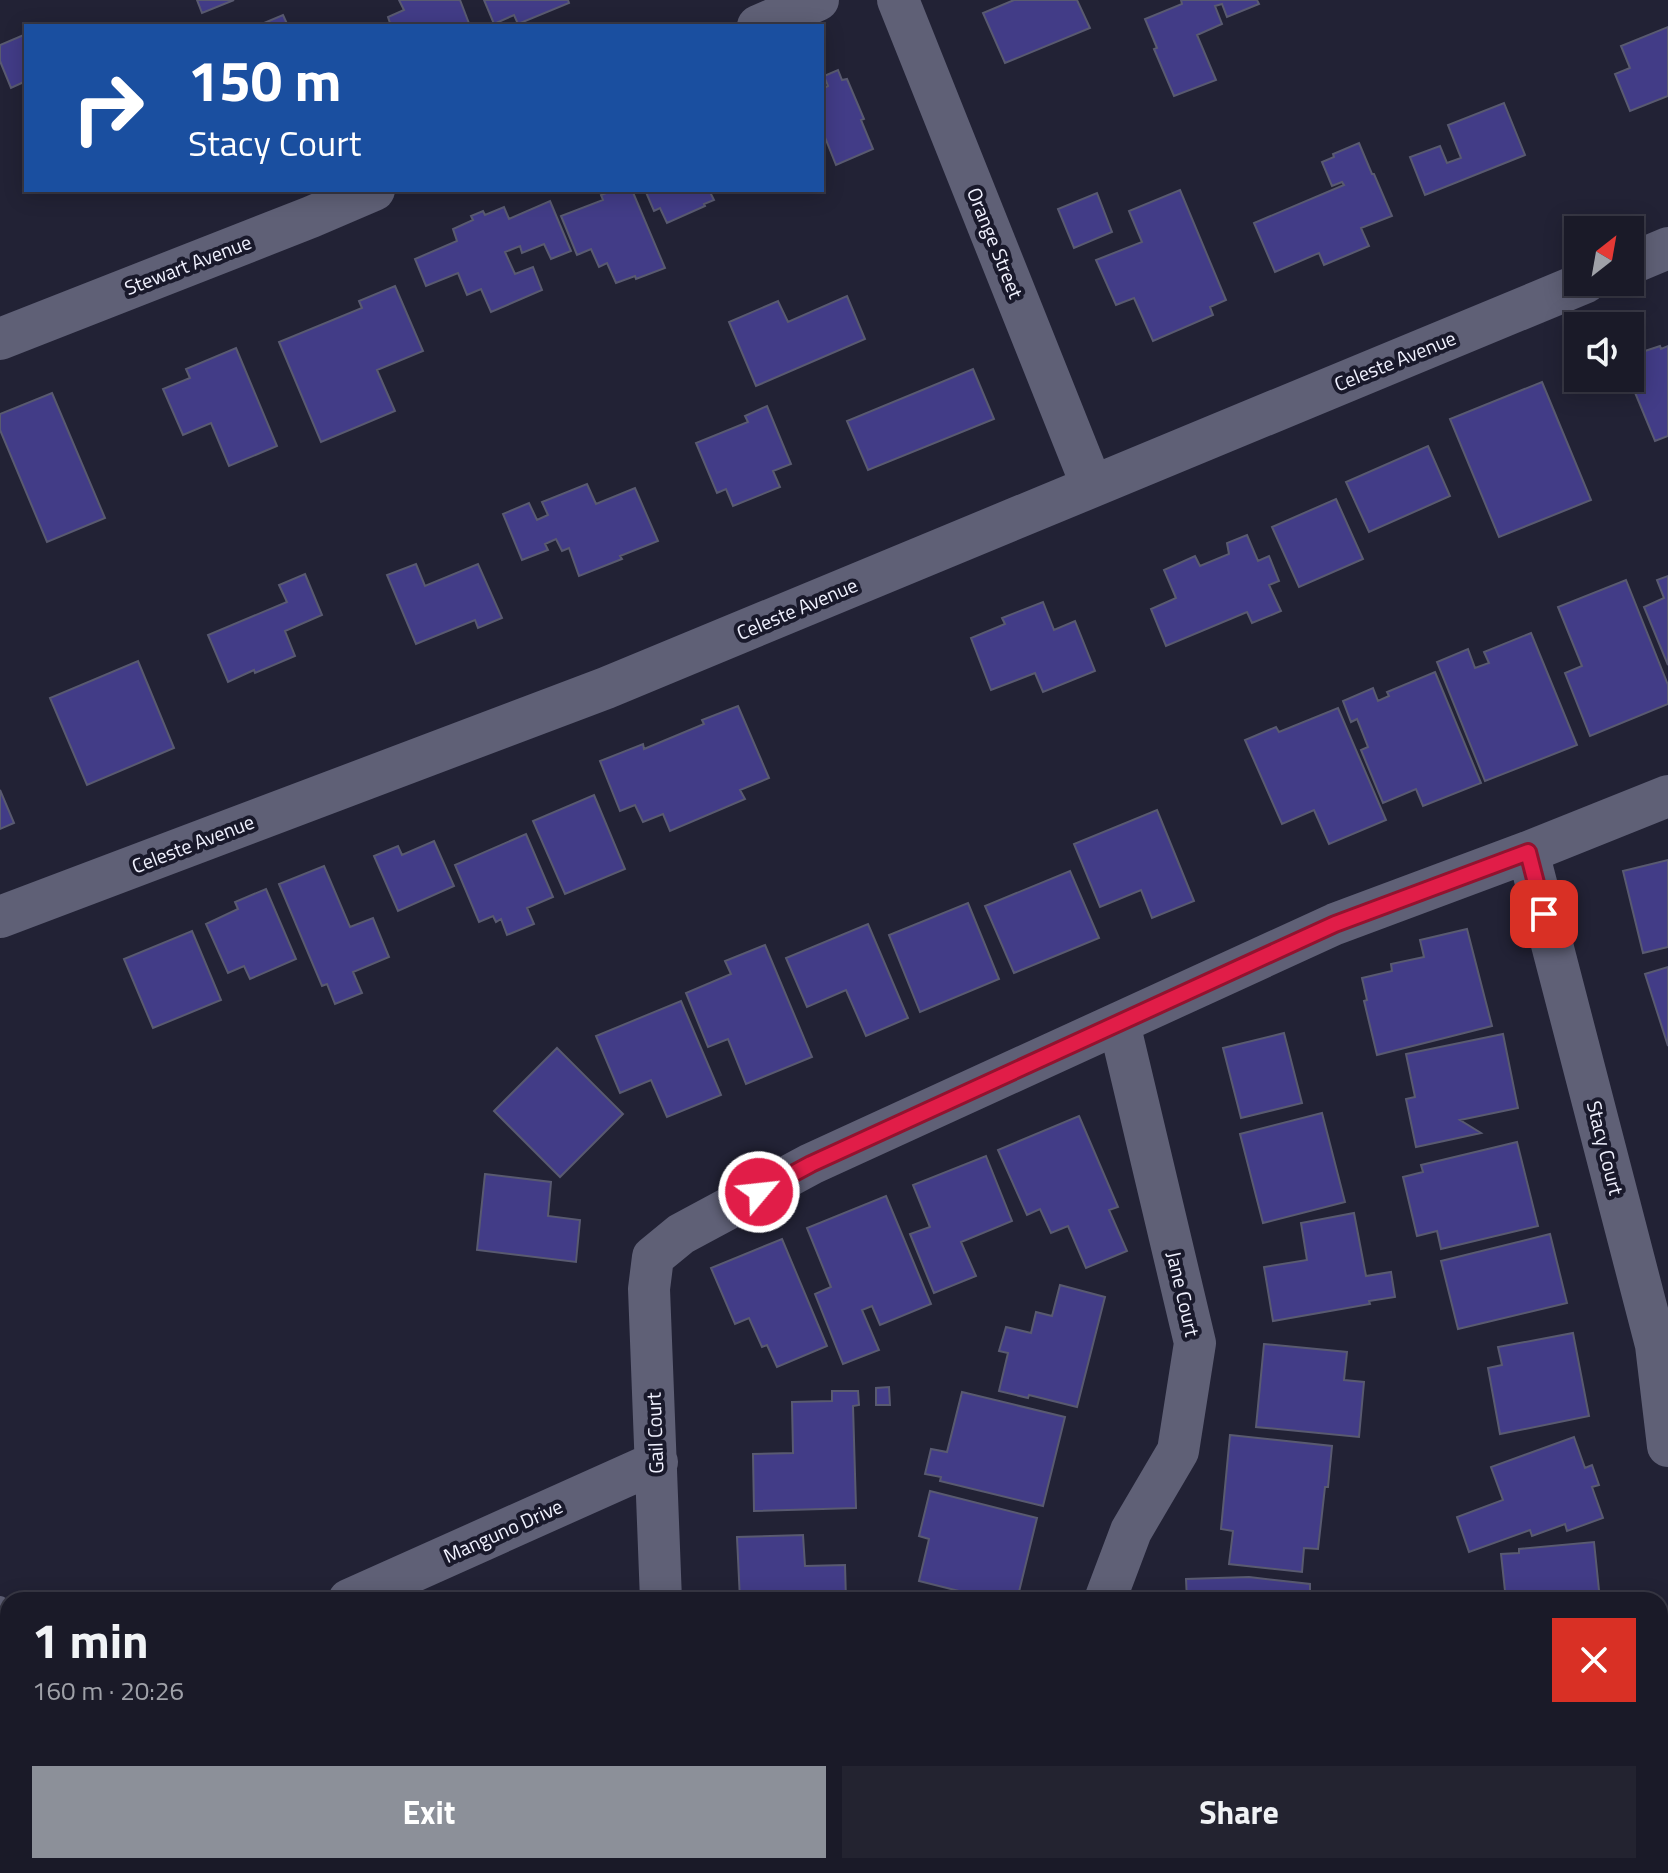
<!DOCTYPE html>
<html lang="en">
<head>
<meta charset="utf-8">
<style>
  body { margin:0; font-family:"Titillium Web",sans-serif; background:#232330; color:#f1f3f6; height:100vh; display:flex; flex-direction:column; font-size:30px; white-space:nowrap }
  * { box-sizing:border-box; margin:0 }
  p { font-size:26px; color:#9fa1a8 }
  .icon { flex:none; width:44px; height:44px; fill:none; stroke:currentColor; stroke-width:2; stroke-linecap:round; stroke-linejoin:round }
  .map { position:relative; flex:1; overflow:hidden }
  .details { position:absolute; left:0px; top:1592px; width:1668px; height:282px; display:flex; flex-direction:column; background:#1a1a28; border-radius:24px 24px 0 0; box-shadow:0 4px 20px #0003,0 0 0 2px #383845 }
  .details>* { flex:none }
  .top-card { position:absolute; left:24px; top:24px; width:800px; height:168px; border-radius:0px; box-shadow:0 4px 20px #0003,0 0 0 2px #383845; background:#1a4fa0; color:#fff; overflow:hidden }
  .needle { width:52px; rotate:31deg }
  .controls { position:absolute; left:1564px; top:216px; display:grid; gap:16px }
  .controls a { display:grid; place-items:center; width:80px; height:80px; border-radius:0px; background:#1a1a28; box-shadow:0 4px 20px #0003,0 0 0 2px #383845; font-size:40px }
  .pin { position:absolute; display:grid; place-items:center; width:68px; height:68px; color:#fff; margin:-34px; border-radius:16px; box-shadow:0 4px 12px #0006 }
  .me { position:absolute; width:88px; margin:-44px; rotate:62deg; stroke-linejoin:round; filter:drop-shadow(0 0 6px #0008) }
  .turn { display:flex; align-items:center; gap:28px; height:168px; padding:0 32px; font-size:36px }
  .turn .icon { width:104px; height:104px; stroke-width:2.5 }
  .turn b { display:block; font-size:56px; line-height:68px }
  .round { display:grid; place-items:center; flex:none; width:84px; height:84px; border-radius:0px; background:#232330 }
  .overview { display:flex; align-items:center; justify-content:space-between; height:136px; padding:0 32px }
  h1 { font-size:48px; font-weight:700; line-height:60px }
  .action { display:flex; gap:16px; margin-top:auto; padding:16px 32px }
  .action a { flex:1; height:92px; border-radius:0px; background:#8c9099; color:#fff; font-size:32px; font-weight:700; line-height:92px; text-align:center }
  .action a+a { background:#232330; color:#f1f3f6 }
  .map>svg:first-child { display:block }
</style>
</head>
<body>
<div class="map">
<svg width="1668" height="1873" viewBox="0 0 1668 1873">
  <rect width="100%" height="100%" fill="#222235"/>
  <path fill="#423c87" stroke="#595a70" stroke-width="2" d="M197 0H234L202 13Z
    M399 0H460L470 26H391L388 17 404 10Z
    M484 0H568L569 3 518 24 514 15 494 24Z
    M1014 0H1077L1090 28 1005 63 983 13Z
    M1181 0H1257L1259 4 1227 17 1222 4 1215 6 1222 24 1197 35 1216 80 1174 96 1154 49 1157 48 1145 19 1182 4Z
    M283 15 288 26H257Z
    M1668 27V96L1630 111 1615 74 1630 68 1621 46Z
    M26 34V81L11 88 0 61V45Z
    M838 70 842 80 847 79 864 119 861 120 873 149 836 165 824 135 822 136V89L828 86 824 76Z
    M1504 103 1525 155 1425 195 1410 157 1440 146 1447 163 1461 158 1448 125Z
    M1359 143 1372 174H1374L1392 216 1361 228 1369 246 1324 265 1319 253 1275 272 1254 223 1344 185 1342 182 1332 186 1322 162 1334 157 1333 154Z
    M614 190H632L665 268 636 279 635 276 616 283 607 263 599 267 591 249 577 255 561 216 603 200 601 195Z
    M645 190H709L714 200 704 204 705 206 667 223 660 208 654 211Z
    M1180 190 1226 300 1210 307 1213 315 1153 341 1134 298 1116 305 1096 260 1142 242 1129 211Z
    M1097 193 1112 232 1074 248 1058 209Z
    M550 201 571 251 551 259 544 244 522 253 520 246 505 252 515 274 533 267 542 290 491 312 481 289 467 295 458 273 426 286 415 259 457 241 453 229 473 220 471 216 483 211 485 215 504 207 509 219Z
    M395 286 423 351 377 370 395 411 321 442 279 342 362 308 359 301Z
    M847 296 865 339 756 386 729 322 778 301 788 322Z
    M1660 346 1661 349 1668 346V436L1655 441 1629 378 1630 368 1645 362 1642 352Z
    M236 348 277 446 229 466 211 423 183 435 163 389 190 378 186 369Z
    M973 369 994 419 868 470 847 421Z
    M1542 382 1591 500 1499 537 1450 419Z
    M52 393 105 518 47 542 0 430V414Z
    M767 406 791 464 773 471 780 487 733 506 726 489 717 493 696 443 748 422 745 416Z
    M1428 446 1450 496 1369 532 1346 482Z
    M587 484 596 504 635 488 658 541 620 556 622 559 579 576 569 548 562 551 556 539 545 544 548 550 522 560 503 514 529 503 537 520 548 515 542 502Z
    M1336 499 1363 559 1299 587 1272 527Z
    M1247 535 1258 561 1269 556 1279 581 1269 585 1281 611 1252 623 1247 612 1166 646 1151 609 1176 598 1164 570 1195 556 1200 566 1229 554 1227 543Z
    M416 564 425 586 478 564 502 618 478 628 475 620 416 644 387 575Z
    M305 574 322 615 285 631 295 656 255 673 254 670 228 682 208 635 287 602 279 585Z
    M1668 576V665L1644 607 1664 598 1657 580Z
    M1626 580 1668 685V704L1590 736 1565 673 1582 666 1558 607Z
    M1043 602 1054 630 1075 621 1095 671 1043 692 1035 673 991 690 971 638 1005 624 1002 618Z
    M1531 633 1577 745 1485 781 1437 662 1468 649 1475 668 1489 663 1484 652Z
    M138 661 174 748 87 785 50 698Z
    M1435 672 1481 783 1423 806 1416 789 1383 803 1361 750 1368 747 1357 719 1351 722 1343 701 1373 688 1378 701 1389 696 1387 692Z
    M738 706 769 778 740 790 745 799 670 831 663 814 643 822 635 805 620 811 600 761 643 744 644 749 704 724 702 720Z
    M1338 708 1386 820 1329 844 1314 810 1282 824 1245 740 1276 727 1279 732Z
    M0 790 14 823 0 829Z
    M594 795 625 869 565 894 533 821Z
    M1157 810 1194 901 1152 918 1141 890 1100 907 1074 844Z
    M526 834 553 897 527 908 534 924 507 935 501 919 496 922 493 916 479 922 455 865Z
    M434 841 454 886 398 911 374 856 398 846 402 855Z
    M1668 860V947L1643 953 1623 871Z
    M324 866 350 927 373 918 389 957 353 972 362 993 335 1004 327 984 322 986 279 884Z
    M1070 871 1099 938 1014 973 985 906Z
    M266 889 296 959 250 979 244 966 228 973 206 924 238 909 235 902Z
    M968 903 999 979 920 1012 889 935Z
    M868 924 908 1018 866 1036 846 990 807 1007 786 958Z
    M1467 929 1492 1026 1377 1055 1364 1001 1367 1000 1362 978 1392 971 1391 964 1424 957 1420 940Z
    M192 931 221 1000 153 1028 124 959Z
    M765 945 812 1057 746 1084 728 1039 708 1047 686 993 731 974 725 961Z
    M1668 967V1046L1645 974Z
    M681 1001 721 1095 667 1117 651 1080 620 1093 596 1036Z
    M1284 1033 1302 1103 1241 1118 1223 1048Z
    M1503 1034 1518 1108 1460 1120 1481 1133 1416 1147 1406 1099 1415 1097 1406 1054Z
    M557 1048 623 1114 560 1177 494 1111Z
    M1322 1113 1345 1202 1263 1223 1240 1134Z
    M1079 1116 1118 1207 1109 1210 1127 1251 1086 1268 1068 1226 1051 1233 1040 1209 1027 1215 998 1150Z
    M1517 1142 1538 1226 1441 1249 1437 1231 1417 1236 1403 1177 1423 1172 1421 1165Z
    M986 1156 1012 1221 961 1242 976 1276 934 1293 910 1234 930 1227 913 1185Z
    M485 1174 551 1182 548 1216 580 1220 576 1262 477 1250Z
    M886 1196 931 1304 880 1325 872 1306 862 1310 879 1350 843 1364 815 1294 831 1287 807 1228Z
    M1354 1213 1366 1276 1391 1272 1395 1297 1369 1301 1370 1304 1273 1321 1264 1267 1307 1260 1301 1223Z
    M1550 1234 1567 1303 1458 1329 1441 1261Z
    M782 1239 827 1346 777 1367 767 1345 762 1347 749 1318 735 1324 711 1268Z
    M1060 1285 1105 1297 1077 1407 1029 1395 1028 1398 999 1391 1008 1353 999 1351 1006 1327 1031 1333 1036 1312 1052 1316Z
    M1573 1333 1589 1416 1500 1434 1488 1368 1502 1365 1498 1347Z
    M1264 1344 1347 1352 1344 1380 1364 1382 1359 1437 1256 1427Z
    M889 1387 890 1405H876V1388Z
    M832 1391H858L859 1405 853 1406 856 1508 754 1511 753 1454 793 1453 792 1402 832 1401Z
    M962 1392 1065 1417 1043 1506 940 1481 941 1477 925 1474 931 1449 947 1452Z
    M1230 1435 1332 1446 1328 1487H1325L1318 1549 1304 1548 1302 1572 1229 1564 1233 1531 1221 1529Z
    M1574 1437 1585 1468 1592 1465 1599 1485 1592 1487 1603 1518 1567 1531 1565 1524 1532 1536 1530 1530 1469 1552 1457 1517 1503 1500 1491 1467Z
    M930 1491 1037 1518 1017 1600H995L919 1581 929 1539 919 1536Z
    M803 1535 805 1566 845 1565 846 1600H740L737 1537Z
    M1594 1542 1600 1600H1506L1501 1554 1519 1553V1549Z
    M1249 1577 1310 1584V1600H1187L1186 1579Z
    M0 1620 8 1641V1696L0 1699Z
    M8 1852V1866H140L142 1873H0V1854Z
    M214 1866H326L328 1873H216Z
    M492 1866H571V1873H493Z
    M919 1866H1024V1873H933V1869L919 1870Z
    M1188 1866H1281V1867L1189 1870Z
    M1538 1866H1628L1630 1873H1540Z"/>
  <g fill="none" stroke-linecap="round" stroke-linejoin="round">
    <path stroke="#5f6076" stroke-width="20" d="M0 1606 8 1624
      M171 1866 173 1873"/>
    <path stroke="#5f6076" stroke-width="42" d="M898 0 1092 486
      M758 26 818 0
      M1630 264 1668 248
      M0 339 311 217 374 190
      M1528 852 1656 1345 1668 1446
      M0 917 606 688 1586 282
      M349 1600 657 1462
      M661 1600 649 1289 653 1257 681 1234 811 1164 1335 924 1528 852 1668 796
      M1105 1600 1131 1531 1178 1451 1195 1343 1119 1023
      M1668 1715 1666 1756 1668 1766
      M0 1757 8 1753
      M669 1866V1873
      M1112 1866V1873"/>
  </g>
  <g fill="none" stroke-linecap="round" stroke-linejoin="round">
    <g stroke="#92132f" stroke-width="20">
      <path id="route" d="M759 1192 811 1164 1335 924 1528 852 1544 914"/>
    </g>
    <use href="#route" stroke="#e11d48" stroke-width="14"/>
  </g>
  <g text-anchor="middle" stroke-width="8" stroke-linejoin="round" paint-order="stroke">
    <g font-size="20" fill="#f1f2ff" stroke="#19192b">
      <text transform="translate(995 243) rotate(68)" y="7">Orange Street</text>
      <text transform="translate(188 265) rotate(-21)" y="7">Stewart Avenue</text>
      <text transform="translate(1395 361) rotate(-22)" y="7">Celeste Avenue</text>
      <text transform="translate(797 609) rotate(-23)" y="7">Celeste Avenue</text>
      <text transform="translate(193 844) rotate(-21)" y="7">Celeste Avenue</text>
      <text transform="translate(1605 1148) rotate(76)" y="7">Stacy Court</text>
      <text transform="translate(1183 1294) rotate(77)" y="7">Jane Court</text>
      <text transform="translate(655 1433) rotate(-92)" y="7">Gail Court</text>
      <text transform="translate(503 1531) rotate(-24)" y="7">Manguno Drive</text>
    </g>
  </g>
</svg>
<div class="controls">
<a><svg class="needle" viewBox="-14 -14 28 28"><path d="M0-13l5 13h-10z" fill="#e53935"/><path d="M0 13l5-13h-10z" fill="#9fa1a8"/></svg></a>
<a><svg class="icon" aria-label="sound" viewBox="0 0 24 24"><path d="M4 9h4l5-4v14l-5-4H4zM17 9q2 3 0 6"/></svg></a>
</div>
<div class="pin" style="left:1544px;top:914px;background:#d93025"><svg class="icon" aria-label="arrive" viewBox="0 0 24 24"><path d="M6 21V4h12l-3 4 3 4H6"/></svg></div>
<svg class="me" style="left:759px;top:1192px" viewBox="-20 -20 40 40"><circle r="17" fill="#e11d48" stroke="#fff" stroke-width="3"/><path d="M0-11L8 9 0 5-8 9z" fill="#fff"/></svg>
<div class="top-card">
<div class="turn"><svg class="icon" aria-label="right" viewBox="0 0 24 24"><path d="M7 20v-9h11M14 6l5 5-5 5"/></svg><div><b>150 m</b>Stacy Court</div></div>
</div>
<section class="details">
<div class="overview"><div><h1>1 min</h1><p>160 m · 20:26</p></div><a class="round" style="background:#d93025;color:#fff"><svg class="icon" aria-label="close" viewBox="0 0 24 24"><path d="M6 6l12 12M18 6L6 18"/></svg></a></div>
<div class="action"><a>Exit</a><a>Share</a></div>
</section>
</div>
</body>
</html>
